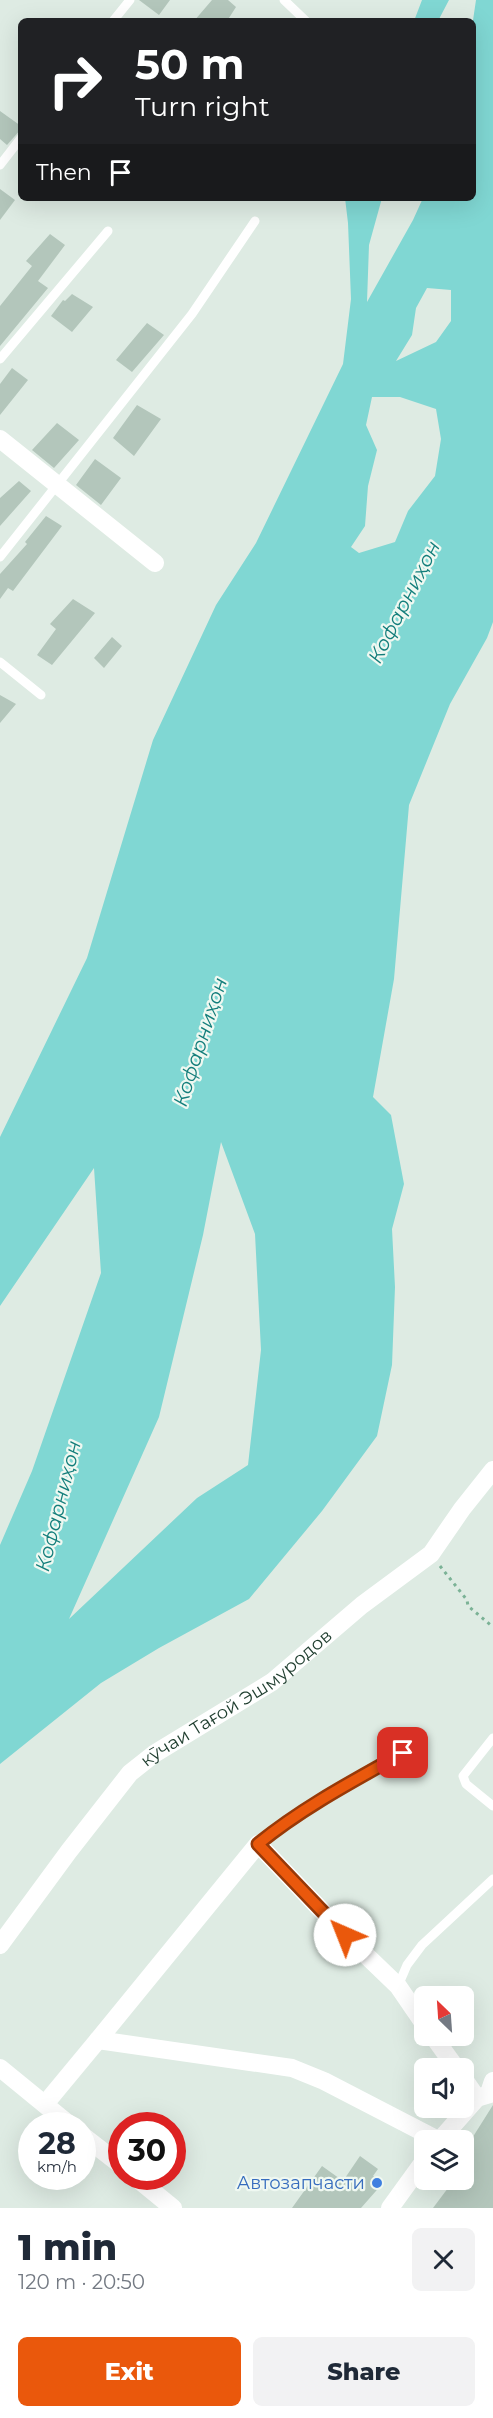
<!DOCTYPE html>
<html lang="en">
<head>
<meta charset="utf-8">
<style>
  body { margin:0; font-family:Montserrat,sans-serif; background:#f2f2f3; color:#1f2937; height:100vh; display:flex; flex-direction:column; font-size:22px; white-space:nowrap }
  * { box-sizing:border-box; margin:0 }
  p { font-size:20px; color:#747a83 }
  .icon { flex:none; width:33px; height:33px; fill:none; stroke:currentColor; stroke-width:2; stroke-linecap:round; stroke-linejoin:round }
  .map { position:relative; height:2208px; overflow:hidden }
  .panel { display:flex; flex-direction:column; background:#fff; flex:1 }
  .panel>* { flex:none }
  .hud { position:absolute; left:18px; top:18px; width:458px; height:183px; border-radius:9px; box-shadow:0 6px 24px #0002; background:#202124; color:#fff; overflow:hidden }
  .needle { width:39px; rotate:335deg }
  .tools { position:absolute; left:414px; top:1986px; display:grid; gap:12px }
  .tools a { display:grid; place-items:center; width:60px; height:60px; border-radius:9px; background:#fff; box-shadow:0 6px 24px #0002; font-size:30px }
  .speed { position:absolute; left:18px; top:2112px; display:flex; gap:12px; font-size:30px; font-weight:700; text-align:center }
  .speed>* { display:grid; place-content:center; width:78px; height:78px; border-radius:50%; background:#fff; box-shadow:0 6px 24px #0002; line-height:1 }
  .speed small { font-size:15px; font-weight:400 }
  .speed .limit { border:9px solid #d22; background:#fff; color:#111 }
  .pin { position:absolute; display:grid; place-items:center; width:51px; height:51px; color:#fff; margin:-26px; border-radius:12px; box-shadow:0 3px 9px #0006 }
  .me { position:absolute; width:66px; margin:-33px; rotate:316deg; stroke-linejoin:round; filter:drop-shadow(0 0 4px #0008) }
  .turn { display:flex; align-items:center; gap:21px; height:126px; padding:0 18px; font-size:27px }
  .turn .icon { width:78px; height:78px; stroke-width:2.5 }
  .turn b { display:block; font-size:42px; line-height:51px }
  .then { display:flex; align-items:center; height:57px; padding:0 18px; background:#0003; gap:12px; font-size:22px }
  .round { display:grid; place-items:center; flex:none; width:63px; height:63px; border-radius:9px; background:#f2f2f3 }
  .summary { display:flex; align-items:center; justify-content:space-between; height:102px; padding:0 18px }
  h1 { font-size:36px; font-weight:800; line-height:45px }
  .cta { display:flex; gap:12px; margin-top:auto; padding:12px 18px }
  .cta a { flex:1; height:69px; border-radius:9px; background:#ea580c; color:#fff; font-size:24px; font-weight:800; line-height:69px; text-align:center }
  .cta a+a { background:#f2f2f3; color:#1f2937 }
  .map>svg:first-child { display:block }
</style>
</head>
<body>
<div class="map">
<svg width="493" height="2208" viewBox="0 0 493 2208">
  <rect width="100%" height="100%" fill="#deebe3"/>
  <path fill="#80d7d3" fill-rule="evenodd" d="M422 0H449L438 21H414Z
    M476 0H493V622L487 638 450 704 409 805 394 979 373 1097 391 1115 404 1184 392 1229 395 1287 392 1365 377 1436 322 1511 249 1599 159 1648 101 1683 0 1764V1545L32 1471 101 1273 94 1168 0 1306V1137L87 958 153 740 216 605 256 543 343 364 351 299 348 223 345 198H382L369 245 367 302 413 220 423 198H472V27ZM427 288 451 290V321L436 342 396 361 412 335 416 308ZM372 397H400L436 409 441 439 435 476 408 511 395 542 359 553 351 547 365 526 368 486 377 450 366 425ZM221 1142 255 1234 261 1350 248 1465 197 1498 69 1619 159 1417 203 1235Z"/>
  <path fill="#b3c6bb" d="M139 0H170L159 15Z
    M212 0H228L236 7 227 21H194Z
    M0 111 21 126V129L7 145 0 139Z
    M0 189 15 200 0 220Z
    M50 234 65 245 38 281 48 288 0 346V306L32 266 26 261Z
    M72 294 93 307 72 332 51 316 63 300 65 301Z
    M147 323 164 335 132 372 116 360Z
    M12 368 28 380 0 415V384Z
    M137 405 161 419 134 456 113 438Z
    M57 423 79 440 54 468 32 450Z
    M95 459 121 478 101 505 76 485Z
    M19 481 31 491 0 526V498Z
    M46 516 62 526 13 591 8 588 0 599V574L27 544 25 542Z
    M73 599 95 613 52 665 37 655 56 629 50 624Z
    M112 637 122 646 104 668 94 658Z
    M0 695 16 704 0 723Z
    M493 2105V2208H433L454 2180H464V2151Z
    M360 2156 378 2169 373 2176 383 2183 361 2208H292L322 2166 343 2181Z"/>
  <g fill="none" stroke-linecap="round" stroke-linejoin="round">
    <path stroke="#7bb296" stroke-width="3" stroke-dasharray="3 4.5" stroke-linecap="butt" d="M440 1566 467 1600 468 1606 493 1627"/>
    <path stroke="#fff" stroke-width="9" d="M284 0 306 21
      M113 21 130 0
      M0 165 21 138
      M0 359 108 231
      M0 557 192 314 255 221
      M0 662 41 695
      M493 1738 463 1776 466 1784 493 1806
      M258 1844C302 1808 353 1781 403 1753
      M398 1986 407 1965 422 1945 493 1879"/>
    <g stroke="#fff" stroke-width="18">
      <path d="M0 439 155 563"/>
      <path id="s1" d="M0 1945 69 1851 130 1773 154 1754 272 1682 362 1605 431 1554 462 1509 493 1470"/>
      <path d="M424 2024 398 1986 345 1935 258 1844 98 2040 292 2068 324 2081 438 2140"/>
      <path d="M433 2036 456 2068"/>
      <path d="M0 2068 71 2126"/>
      <path d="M464 2079 477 2098"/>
      <path d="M489 2093 493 2081"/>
      <path d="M45 2104 98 2040"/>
      <path d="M82 2135 122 2166"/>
      <path d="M134 2176 173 2208"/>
    </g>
    <path stroke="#fff" stroke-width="18" d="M440 2140 477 2098 493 2093
      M390 2208 424 2161"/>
  </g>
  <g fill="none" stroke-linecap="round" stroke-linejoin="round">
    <g stroke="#983908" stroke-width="15">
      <path id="route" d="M345 1935 258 1844C302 1808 353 1781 403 1753"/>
    </g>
    <use href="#route" stroke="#ea580c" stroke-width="10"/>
  </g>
  <circle fill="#3f7fe0" stroke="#eff8f1" stroke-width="2" cx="377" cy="2183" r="6"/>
  <g text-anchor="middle" stroke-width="4.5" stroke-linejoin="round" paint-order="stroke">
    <g font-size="18" fill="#1e3d2e" stroke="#eff8f1">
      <text dy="6" stroke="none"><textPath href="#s1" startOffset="346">кӯчаи Тағой Эшмуродов</textPath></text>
    </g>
    <g font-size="18" fill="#366cbe" stroke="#eff8f1" text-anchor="end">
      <text x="365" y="2189">Автозапчасти</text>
    </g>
    <g font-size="20" font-style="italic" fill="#137e7b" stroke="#eff8f1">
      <text transform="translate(404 602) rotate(-63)" y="7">Кофарниҳон</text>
      <text transform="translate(200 1042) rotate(-72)" y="7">Кофарниҳон</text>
      <text transform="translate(58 1506) rotate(-76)" y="7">Кофарниҳон</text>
    </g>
  </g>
</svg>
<div class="tools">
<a><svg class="needle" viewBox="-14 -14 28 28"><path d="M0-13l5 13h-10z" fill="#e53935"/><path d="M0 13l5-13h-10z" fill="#747a83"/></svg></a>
<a><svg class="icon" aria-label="sound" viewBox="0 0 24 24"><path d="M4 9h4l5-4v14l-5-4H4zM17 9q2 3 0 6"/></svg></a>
<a><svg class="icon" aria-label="layers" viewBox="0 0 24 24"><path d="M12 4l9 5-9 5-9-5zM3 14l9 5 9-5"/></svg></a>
</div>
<div class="speed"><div>28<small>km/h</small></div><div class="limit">30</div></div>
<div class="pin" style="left:403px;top:1753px;background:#d93025"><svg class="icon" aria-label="arrive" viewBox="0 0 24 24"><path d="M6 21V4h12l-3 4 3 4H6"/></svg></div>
<svg class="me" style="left:345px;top:1935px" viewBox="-20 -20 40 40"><circle r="19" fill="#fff"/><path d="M0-13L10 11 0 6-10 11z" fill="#ea580c"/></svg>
<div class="hud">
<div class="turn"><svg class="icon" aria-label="right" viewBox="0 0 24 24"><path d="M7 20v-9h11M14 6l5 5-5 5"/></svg><div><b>50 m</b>Turn right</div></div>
<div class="then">Then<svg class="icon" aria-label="arrive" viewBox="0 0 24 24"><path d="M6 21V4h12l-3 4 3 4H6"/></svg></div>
</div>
</div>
<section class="panel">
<div class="summary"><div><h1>1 min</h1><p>120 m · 20:50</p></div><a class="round"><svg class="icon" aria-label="close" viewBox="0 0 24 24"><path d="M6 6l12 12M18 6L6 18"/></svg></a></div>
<div class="cta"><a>Exit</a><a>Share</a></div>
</section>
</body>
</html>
